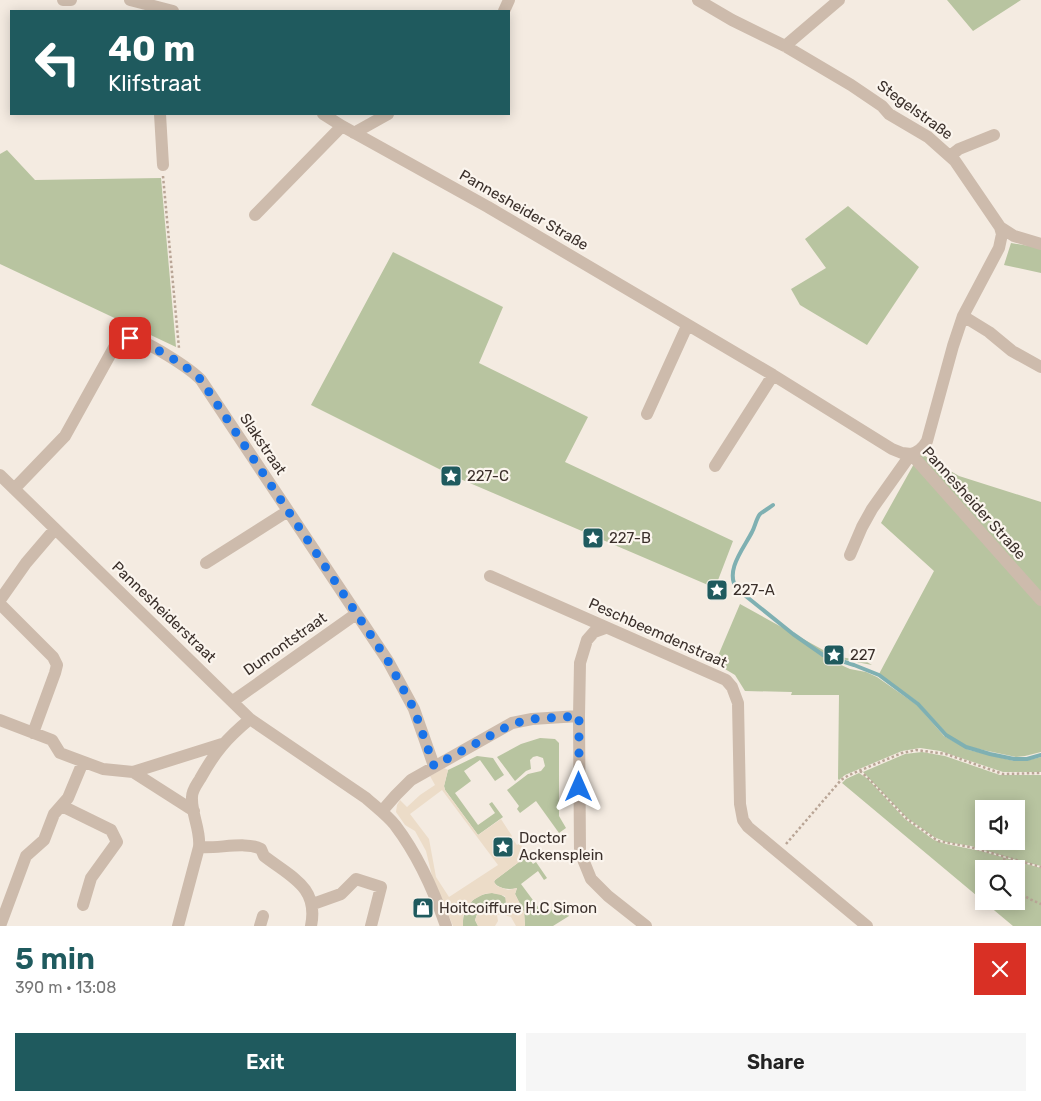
<!DOCTYPE html>
<html lang="en">
<head>
<meta charset="utf-8">
<style>
  body { margin:0; font-family:Rubik,sans-serif; background:#f6f6f6; color:#222; height:100vh; display:flex; flex-direction:column; font-size:19px; white-space:nowrap }
  * { box-sizing:border-box; margin:0 }
  p { font-size:16px; color:#767676 }
  .icon { flex:none; width:28px; height:28px; fill:none; stroke:currentColor; stroke-width:2; stroke-linecap:round; stroke-linejoin:round }
  .map { position:relative; height:926px; overflow:hidden }
  .drawer { display:flex; flex-direction:column; background:#fff; flex:1 }
  .drawer>* { flex:none }
  .hud { position:absolute; left:10px; top:10px; width:500px; height:105px; border-radius:0px; box-shadow:0 2px 12px #0003; background:#1f5a5e; color:#fff; overflow:hidden }
  .tools { position:absolute; left:975px; top:800px; display:grid; gap:10px }
  .tools a { display:grid; place-items:center; width:50px; height:50px; border-radius:0px; background:#fff; box-shadow:0 2px 12px #0003; font-size:25px }
  .pin { position:absolute; display:grid; place-items:center; width:42px; height:42px; color:#fff; margin:-21px; border-radius:10px; box-shadow:0 2px 8px #0006 }
  .me { position:absolute; width:55px; margin:-28px; rotate:0deg; stroke-linejoin:round; filter:drop-shadow(0 0 4px #0008) }
  .turn { display:flex; align-items:center; gap:18px; height:105px; padding:0 15px; font-size:22px }
  .turn .icon { width:65px; height:65px; stroke-width:2.5 }
  .turn b { display:block; font-size:35px; line-height:42px }
  .round { display:grid; place-items:center; flex:none; width:52px; height:52px; border-radius:0px; background:#f6f6f6 }
  .summary { display:flex; align-items:center; justify-content:space-between; height:85px; padding:0 15px }
  h1 { font-size:30px; font-weight:600; line-height:38px; color:#1f5a5e }
  .button { display:flex; gap:10px; margin-top:auto; padding:10px 15px }
  .button a { flex:1; height:58px; border-radius:0px; background:#1f5a5e; color:#fff; font-size:20px; font-weight:600; line-height:58px; text-align:center }
  .button a+a { background:#f6f6f6; color:#222 }
  .map>svg:first-child { display:block }
</style>
</head>
<body>
<div class="map">
<svg width="1041" height="926" viewBox="0 0 1041 926">
  <rect width="100%" height="100%" fill="#f4ebe1"/>
  <path fill="#b8c4a0" fill-rule="evenodd" d="M947 0H1021L973 31Z
    M7 150 35 180 161 178 176 347 0 264V154Z
    M848 206 919 267 867 345 800 305 791 289 826 268 805 239Z
    M1011 243 1041 248V273L1004 265Z
    M393 252 503 307 479 363 588 417 565 462 733 541 715 588 451 475 311 405Z
    M920 453 959 476 1041 502V752L1025 756 1016 757 969 747 949 736 918 702 879 674 934 571 881 523Z
    M740 604 834 656 865 661 872 665 846 660 827 654H822L823 657 850 669 866 672 877 677 917 705 944 736 969 750 1014 761H1025L1041 757V772H1003L940 751 920 748 902 751 845 775 839 780 838 779 839 695H791L792 692 745 691 735 675 715 663Z
    M540 738 555 739 559 743V816L566 828 559 833 536 801 520 813 517 809 519 806 507 790 528 774 541 771 545 766 543 758 537 756 533 757 530 760 531 769 526 771 515 781 497 757 521 744Z
    M922 752 945 756 1000 775H1041V866L1013 859 971 846 946 842 934 837 907 818 863 772 905 754ZM984 809H1016V841H984Z
    M477 756 493 758 504 775 495 781 480 760 464 771 471 781 455 793 478 825 495 813 489 804 492 802 503 817 478 835 445 790 444 786 448 770Z
    M859 773 868 779 905 819 934 840 946 844 981 851 1041 868V926H1013L842 783 846 779ZM984 869H1016V901H984Z
    M527 856 533 864 536 862 547 878 544 880 538 871 521 884 544 915 560 903 569 916 553 926H525L524 912 515 894 517 888C509 890 498 889 494 882L495 880Z
    M492 893 500 894 506 898V904L498 910 489 908 477 914 475 920 478 926H463C462 908 473 894 492 893Z"/>
  <path fill="#ecdcc8" fill-rule="evenodd" d="M444 768 448 770 444 786 445 790 478 835 501 819 512 836 511 837 517 845 520 843 522 846 521 848 527 856 495 880 494 882 497 886 508 890 517 888 515 894 524 912 525 926H516L511 917 501 914 497 915 498 921 495 926H478L475 920 479 911 486 908 498 910 506 904 505 896 492 893 484 894 473 900 466 909 463 916V926H453L432 876 426 851 415 831 405 825 396 812 397 805 400 800 407 807 420 795 435 785 430 776ZM442 790 498 865 449 897 436 877 429 839 410 814Z"/>
  <g fill="none" stroke-linecap="round" stroke-linejoin="round">
    <path stroke="#7fb0b2" stroke-width="4" d="M773 505C769 508 764 511 760 514 756 519 755 527 752 532 744 548 724 571 737 589L793 634 823 655 854 665 879 675 918 704 946 735 966 747 990 754 1014 759H1027L1041 755"/>
    <path stroke="#b9a596" stroke-width="2.5" stroke-dasharray="2.5 2.5" stroke-linecap="butt" d="M163 176 179 348
      M860 771 868 778 907 819 938 841 970 847 1041 867
      M786 844 841 780 849 775 902 753 916 750 946 754 1003 774 1041 773
      M1004 858 1006 869
      M1016 886C1022 897 1030 899 1041 904"/>
    <path stroke="#cdbbac" stroke-width="12" d="M63 0H71
      M130 0 173 11
      M698 0 732 20 785 46 851 85 882 106 889 114 928 137 955 161 1000 227 1002 234 999 248 963 316 953 346 927 441C923 448 919 452 911 454
      M504 11 509 0
      M785 46 839 0
      M160 114 163 165
      M323 114 342 126 488 207 773 375 892 449 902 453 911 454 1041 600
      M354 133 388 114
      M950 156 959 149 994 135
      M255 215 342 126
      M1000 227 1014 236 1041 244
      M963 316 989 332 1012 351 1041 367
      M647 414 687 326
      M715 466 773 375
      M0 475 250 719 366 798C376 807 387 815 395 825 417 854 434 891 446 926
      M14 489 65 436 116 344C120 341 125 338 130 338 145 339 191 369 201 380L388 661 414 709 434 766
      M850 555 862 527 872 509 911 454
      M206 563 288 511
      M490 576 726 680 732 687 738 703 740 804 743 820 748 827 867 926
      M0 600 26 563 55 529
      M0 604 53 657 57 665 55 673 33 733
      M605 628 594 632 587 640 580 663 579 716 580 852 591 879 608 896 646 926
      M233 701 356 614
      M0 720 52 740 60 753 103 769 133 772 222 744
      M133 772 194 811
      M62 806 111 830 117 842 91 878 83 905
      M382 811 396 795 411 780 512 723 532 719 579 716
      M199 847C217 849 247 841 261 849L264 856C291 877 319 887 311 926
      M313 904 341 894 356 879 381 887 371 926
      M0 926 26 856 44 840 54 814 68 798 83 762
      M178 926 199 847C201 830 191 814 192 797 192 790 197 784 200 779 215 752 226 739 250 719
      M260 926 263 916"/>
  </g>
  <g fill="none" stroke-linecap="round" stroke-linejoin="round">
    <path stroke="#1a73e8" stroke-width="9" stroke-dasharray="0 16.2" d="M130 338C150 344 187 365 201 380L388 661 414 709 434 766 512 724 532 719 579 716V787"/>
  </g>
  <defs>
    <g id="sight-square" transform="scale(1.125)"><rect x="-9" y="-9" width="18" height="18" rx="4" fill="#1f5a5e" stroke="#fbf5ee"/><path d="M0-6L1.8-2.2L6-1.7L2.9 1.2L3.7 5.4L0 3.3L-3.7 5.4L-2.9 1.2L-6-1.7L-1.8-2.2Z" fill="#fff"/></g>
    <g id="shop-square" transform="scale(1.125)"><rect x="-9" y="-9" width="18" height="18" rx="4" fill="#1f5a5e" stroke="#fbf5ee"/><path d="M-5-2.5h2.3a2.7 3.5 0 0 1 5.4 0H5L5.5 6h-11ZM-1.5-2.5h3a1.5 2.3 0 0 0-3 0Z" fill="#fff"/></g>
  </defs>
  <g fill-rule="evenodd">
    <use href="#sight-square" x="451" y="476"/>
    <use href="#sight-square" x="593" y="538"/>
    <use href="#sight-square" x="717" y="590"/>
    <use href="#sight-square" x="834" y="655"/>
    <use href="#sight-square" x="503" y="847"/>
    <use href="#shop-square" x="423" y="908"/>
  </g>
  <g text-anchor="middle" stroke-width="4.5" stroke-linejoin="round" paint-order="stroke">
    <g font-size="15" fill="#3b302b" stroke="#fbf5ee">
      <text transform="translate(915 110) rotate(36)" y="5">Stegelstraße</text>
      <text transform="translate(524 210) rotate(30)" y="5">Pannesheider Straße</text>
      <text transform="translate(263 444) rotate(56)" y="5">Slakstraat</text>
      <text transform="translate(974 503) rotate(48)" y="5">Pannesheider Straße</text>
      <text transform="translate(164 612) rotate(44)" y="5">Pannesheiderstraat</text>
      <text transform="translate(658 633) rotate(24)" y="5">Peschbeemdenstraat</text>
      <text transform="translate(285 644) rotate(-35)" y="5">Dumontstraat</text>
    </g>
    <g font-size="15" fill="#3b302b" stroke="#fbf5ee" text-anchor="start">
      <text x="467" y="481">227-C</text>
      <text x="609" y="543">227-B</text>
      <text x="733" y="595">227-A</text>
      <text x="850" y="660">227</text>
      <text x="519" y="843">Doctor<tspan x="519" dy="17">Ackensplein</tspan></text>
      <text x="439" y="913">Hoitcoiffure H.C Simon</text>
    </g>
  </g>
</svg>
<div class="tools">
<a><svg class="icon" aria-label="sound" viewBox="0 0 24 24"><path d="M4 9h4l5-4v14l-5-4H4zM17 9q2 3 0 6"/></svg></a>
<a><svg class="icon" aria-label="search" viewBox="0 0 24 24"><circle cx="10" cy="10" r="6"/><path d="M15 15l6 6"/></svg></a>
</div>
<div class="pin" style="left:130px;top:338px;background:#d93025"><svg class="icon" aria-label="arrive" viewBox="0 0 24 24"><path d="M6 21V4h12l-3 4 3 4H6"/></svg></div>
<svg class="me" style="left:579px;top:787px" viewBox="-20 -20 40 40"><path d="M0-17L14 15 0 8-14 15z" fill="#1a73e8" stroke="#fff" stroke-width="4"/></svg>
<div class="hud">
<div class="turn"><svg class="icon" aria-label="left" viewBox="0 0 24 24"><path d="M17 20v-9H6M10 6l-5 5 5 5"/></svg><div><b>40 m</b>Klifstraat</div></div>
</div>
</div>
<section class="drawer">
<div class="summary"><div><h1>5 min</h1><p>390 m · 13:08</p></div><a class="round" style="background:#d93025;color:#fff"><svg class="icon" aria-label="close" viewBox="0 0 24 24"><path d="M6 6l12 12M18 6L6 18"/></svg></a></div>
<div class="button"><a>Exit</a><a>Share</a></div>
</section>
</body>
</html>
